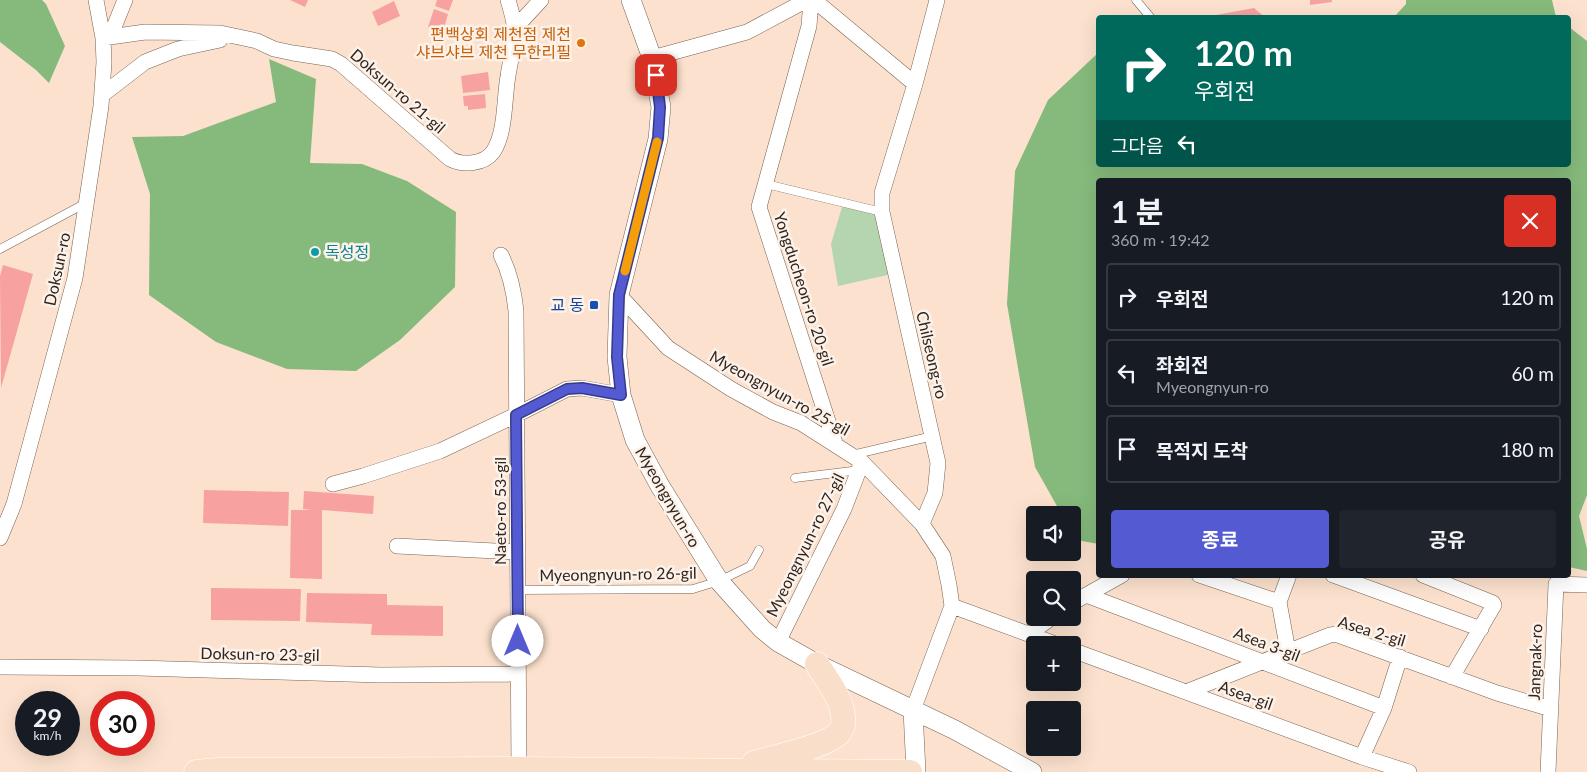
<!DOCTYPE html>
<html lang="ko">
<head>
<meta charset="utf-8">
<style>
  body { margin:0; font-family:Lato,"Noto Sans KR",sans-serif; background:#20242c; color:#f1f3f6; height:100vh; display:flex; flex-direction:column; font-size:19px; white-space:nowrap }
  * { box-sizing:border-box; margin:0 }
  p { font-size:16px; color:#9ea1a6 }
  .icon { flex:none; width:28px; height:28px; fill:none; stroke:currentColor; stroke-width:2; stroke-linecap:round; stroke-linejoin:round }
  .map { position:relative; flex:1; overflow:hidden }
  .drawer { position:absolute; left:1096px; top:178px; width:475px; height:400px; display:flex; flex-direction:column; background:#171b24; border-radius:5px; box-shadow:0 5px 20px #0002 }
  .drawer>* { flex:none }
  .guide { position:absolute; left:1096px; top:15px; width:475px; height:152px; border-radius:5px; box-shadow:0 5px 20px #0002; background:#00695c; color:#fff; overflow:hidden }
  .tools { position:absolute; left:1026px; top:506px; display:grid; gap:10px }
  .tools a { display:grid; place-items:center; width:55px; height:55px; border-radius:5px; background:#171b24; box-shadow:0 5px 20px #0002; font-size:25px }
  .speed { position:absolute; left:15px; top:691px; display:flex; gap:10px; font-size:25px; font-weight:700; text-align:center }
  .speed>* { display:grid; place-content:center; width:65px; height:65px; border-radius:50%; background:#171b24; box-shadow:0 5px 20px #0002; line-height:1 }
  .speed small { font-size:12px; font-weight:400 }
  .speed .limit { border:8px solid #d22; background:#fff; color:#111 }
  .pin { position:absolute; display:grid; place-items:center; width:42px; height:42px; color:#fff; margin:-21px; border-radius:10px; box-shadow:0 2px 8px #0006 }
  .me { position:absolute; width:55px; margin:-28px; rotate:0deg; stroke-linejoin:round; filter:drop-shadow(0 0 4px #0008) }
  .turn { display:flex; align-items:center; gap:18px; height:105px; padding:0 15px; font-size:22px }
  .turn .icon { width:65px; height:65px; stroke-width:2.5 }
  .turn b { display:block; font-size:35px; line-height:42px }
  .then { display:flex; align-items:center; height:48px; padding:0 15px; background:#0003; gap:10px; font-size:19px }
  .round { display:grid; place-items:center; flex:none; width:52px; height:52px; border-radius:5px; background:#20242c }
  .overview { display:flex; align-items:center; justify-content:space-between; height:85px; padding:0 15px }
  h1 { font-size:30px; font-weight:700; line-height:38px }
  .action { display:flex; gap:10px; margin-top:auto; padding:10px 15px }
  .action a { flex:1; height:58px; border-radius:5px; background:#545ad1; color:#fff; font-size:20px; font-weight:700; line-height:58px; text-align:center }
  .action a+a { background:#20242c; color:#f1f3f6 }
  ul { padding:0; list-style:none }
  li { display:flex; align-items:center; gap:15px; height:68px; margin:0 10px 8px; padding:0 5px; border:2px solid #363941; border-radius:5px }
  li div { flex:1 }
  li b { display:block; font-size:19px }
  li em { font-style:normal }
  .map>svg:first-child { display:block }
</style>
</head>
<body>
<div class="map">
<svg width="1587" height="772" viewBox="0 0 1587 772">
  <rect width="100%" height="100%" fill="#fce2ce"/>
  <path fill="#b4d5ae" d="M842 207 876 213 892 274 838 286 831 244Z"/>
  <path fill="#86ba7c" d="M0 0H42L46 4 65 46 49 83 36 70 0 42Z
    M1406 0H1552L1556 17H1394L1406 4Z
    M1569 27 1587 41V495L1579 516 1587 549V571L1569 567V180H1099V544L1076 540 1073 533 1072 515H1062L1035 467 1007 304 1015 171 1048 100 1099 52V165H1569Z
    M269 59 316 79 310 163 362 164 407 181 456 212 455 287 400 340 356 371 287 369 216 342 149 295 150 194 132 137 183 136 276 102Z"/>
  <path fill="#f7a1a0" d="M290 0H308L305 7Z
    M437 0H453L449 11 435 6Z
    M1310 0H1332V2L1310 5Z
    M394 1 400 16 378 26 372 12Z
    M1254 8 1266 18H1205V17Z
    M434 9 448 14 443 32 428 27Z
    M488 72 490 90 463 93 461 76Z
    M485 94 486 108 468 110V106H464L463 96Z
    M3 265 33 274 1 388 0 276Z
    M204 490 289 492 288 526 203 523Z
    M304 491 374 496 373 514 322 510V579L290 578 291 510H312L303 509Z
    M211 588 301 589 300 621 211 620Z
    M307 593 387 594V605L443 606V636L371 635 372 624 306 622Z"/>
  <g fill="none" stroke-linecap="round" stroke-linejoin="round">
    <g stroke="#796251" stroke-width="9">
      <path id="service" d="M1136 0 1151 18
        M766 184 882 212
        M0 249 86 203
        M852 455 933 436
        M795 478 860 470
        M518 590 693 589 719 581 750 566 759 550"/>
    </g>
    <g stroke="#796251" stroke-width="16">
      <path id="minor" d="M811 0 809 26 759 207 835 443
        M814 0 915 84
        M515 28 541 0
        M110 37 125 0
        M103 38 145 32 220 33 257 41 274 49 293 53 332 59 341 64 450 159C463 166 484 164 493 152 506 133 504 98 508 76 510 61 515 46 515 30 514 20 511 10 508 0
        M652 58 747 32 807 0
        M102 95 145 62 178 49 220 40
        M501 255C510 273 514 291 516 311L519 769
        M619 295 668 348 731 389 773 412 801 423 862 462 922 524
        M333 484 363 476 440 451 516 415 567 389 582 388 621 395
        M0 538 14 504 75 278 101 106 104 62 103 38 96 0
        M397 546 517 552
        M1199 575 1279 602
        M1333 575 1481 629
        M1423 575 1493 603 1494 605 1452 677
        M1086 595 1384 708
        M1072 603 1122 575
        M952 606 1058 645
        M1029 634 1051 618
        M778 642 844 509 862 462
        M1072 650 1362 757 1409 772
        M1288 651 1279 602 1289 575
        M0 667 138 668 381 675 518 674
        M1186 692 1330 635 1335 634 1497 693 1551 709
        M913 710 952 606 949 585 943 556 922 524 935 493 938 463 882 212V193L915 84 937 0
        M1362 757 1384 708 1400 657
        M1548 772 1556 584 1587 585"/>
    </g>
    <g stroke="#796251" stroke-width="20">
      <path id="tertiary" d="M631 0 652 58 661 107 658 139 619 295 617 357 621 395 635 440 660 486 719 581 762 629 778 642 817 664 955 730 1032 772
        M913 710 916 772"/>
    </g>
    <g stroke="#fff" stroke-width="25">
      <path id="primary" d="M754 763C774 757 824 747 838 734 843 729 844 722 843 716 841 697 827 680 817 664
        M196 772 218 770 519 769 910 772"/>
    </g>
    <use href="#service" stroke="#fff" stroke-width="8"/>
    <use href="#minor" stroke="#fff" stroke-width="15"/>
    <use href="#tertiary" stroke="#fff" stroke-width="19"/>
    <use href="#primary" stroke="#f9dfca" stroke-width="24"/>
  </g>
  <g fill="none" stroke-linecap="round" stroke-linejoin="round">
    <g stroke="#373a88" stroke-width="12">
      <path id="route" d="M518 641 516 415 567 389 582 388 621 395 617 357 619 295 658 138 660 107 656 75"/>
    </g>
    <use href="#route" stroke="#545ad1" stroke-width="9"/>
    <path stroke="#f59e0b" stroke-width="9" d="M625 271 657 142"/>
  </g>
  <circle fill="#e8710a" stroke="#fdf2ea" stroke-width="2" cx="581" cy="43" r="5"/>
  <circle fill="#0f9aa8" stroke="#fdf2ea" stroke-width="2" cx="315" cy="252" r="5"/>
  <rect fill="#1a4fb4" stroke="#fdf2ea" stroke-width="2" x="589" y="300" width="10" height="10" rx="2.5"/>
  <g text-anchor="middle" stroke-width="5" stroke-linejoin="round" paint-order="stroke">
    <g font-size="16" fill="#c56008" stroke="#fdf2ea" text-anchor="end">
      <text x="571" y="40">편백상회 제천점 제천<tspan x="571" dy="18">샤브샤브 제천 무한리필</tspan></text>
    </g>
    <g font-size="16" fill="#2f251e" stroke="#fdf2ea">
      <text transform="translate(398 91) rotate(41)" y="6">Doksun-ro 21-gil</text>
      <text transform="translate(57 269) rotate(-78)" y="6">Doksun-ro</text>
      <text transform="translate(804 289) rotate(72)" y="6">Yongducheon-ro 20-gil</text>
      <text transform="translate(932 355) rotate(77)" y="6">Chilseong-ro</text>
      <text transform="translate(780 393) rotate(29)" y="6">Myeongnyun-ro 25-gil</text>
      <text transform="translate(668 497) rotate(60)" y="6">Myeongnyun-ro</text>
      <text transform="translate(500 511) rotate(-90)" y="6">Naeto-ro 53-gil</text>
      <text transform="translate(805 545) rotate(-64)" y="6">Myeongnyun-ro 27-gil</text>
      <text transform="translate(618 574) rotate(-1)" y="6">Myeongnyun-ro 26-gil</text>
      <text transform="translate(1372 631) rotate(17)" y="6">Asea 2-gil</text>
      <text transform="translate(1267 644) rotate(21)" y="6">Asea 3-gil</text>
      <text transform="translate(260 654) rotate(1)" y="6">Doksun-ro 23-gil</text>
      <text transform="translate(1535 662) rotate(-88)" y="6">Jangnak-ro</text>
      <text transform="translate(1246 695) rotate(20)" y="6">Asea-gil</text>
    </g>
    <g font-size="16" fill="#0d838f" stroke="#fdf2ea" text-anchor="start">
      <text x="325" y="258">독성정</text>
    </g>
    <g font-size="16" fill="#164399" stroke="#fdf2ea" text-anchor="end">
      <text x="584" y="311">교 동</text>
    </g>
  </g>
</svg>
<div class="tools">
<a><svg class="icon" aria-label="sound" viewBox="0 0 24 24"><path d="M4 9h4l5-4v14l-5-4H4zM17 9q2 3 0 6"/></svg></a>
<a><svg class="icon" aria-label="search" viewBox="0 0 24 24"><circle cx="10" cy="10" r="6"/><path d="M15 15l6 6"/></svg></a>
<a>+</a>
<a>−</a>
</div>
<div class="speed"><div>29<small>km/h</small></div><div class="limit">30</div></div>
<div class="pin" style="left:656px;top:75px;background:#d93025"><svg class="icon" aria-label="arrive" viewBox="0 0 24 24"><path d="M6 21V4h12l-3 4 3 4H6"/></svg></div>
<svg class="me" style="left:518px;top:641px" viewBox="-20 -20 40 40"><circle r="19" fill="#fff"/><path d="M0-13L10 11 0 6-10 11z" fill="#545ad1"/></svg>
<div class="guide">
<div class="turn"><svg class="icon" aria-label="right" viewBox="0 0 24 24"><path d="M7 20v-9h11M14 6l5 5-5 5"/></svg><div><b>120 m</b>우회전</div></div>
<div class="then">그다음<svg class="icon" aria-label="left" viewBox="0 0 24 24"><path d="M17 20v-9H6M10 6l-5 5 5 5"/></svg></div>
</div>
<section class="drawer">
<div class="overview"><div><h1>1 분</h1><p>360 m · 19:42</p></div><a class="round" style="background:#d93025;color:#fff"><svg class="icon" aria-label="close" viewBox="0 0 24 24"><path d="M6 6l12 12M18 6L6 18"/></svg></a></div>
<ul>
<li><svg class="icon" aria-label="right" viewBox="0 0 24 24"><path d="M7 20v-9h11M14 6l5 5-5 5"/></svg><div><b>우회전</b></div><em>120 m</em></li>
<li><svg class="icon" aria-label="left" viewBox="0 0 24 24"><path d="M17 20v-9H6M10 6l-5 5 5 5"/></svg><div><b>좌회전</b><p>Myeongnyun-ro</p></div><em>60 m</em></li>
<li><svg class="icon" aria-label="arrive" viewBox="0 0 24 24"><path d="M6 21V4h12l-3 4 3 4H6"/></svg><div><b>목적지 도착</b></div><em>180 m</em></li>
</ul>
<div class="action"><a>종료</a><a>공유</a></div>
</section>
</div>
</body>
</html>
